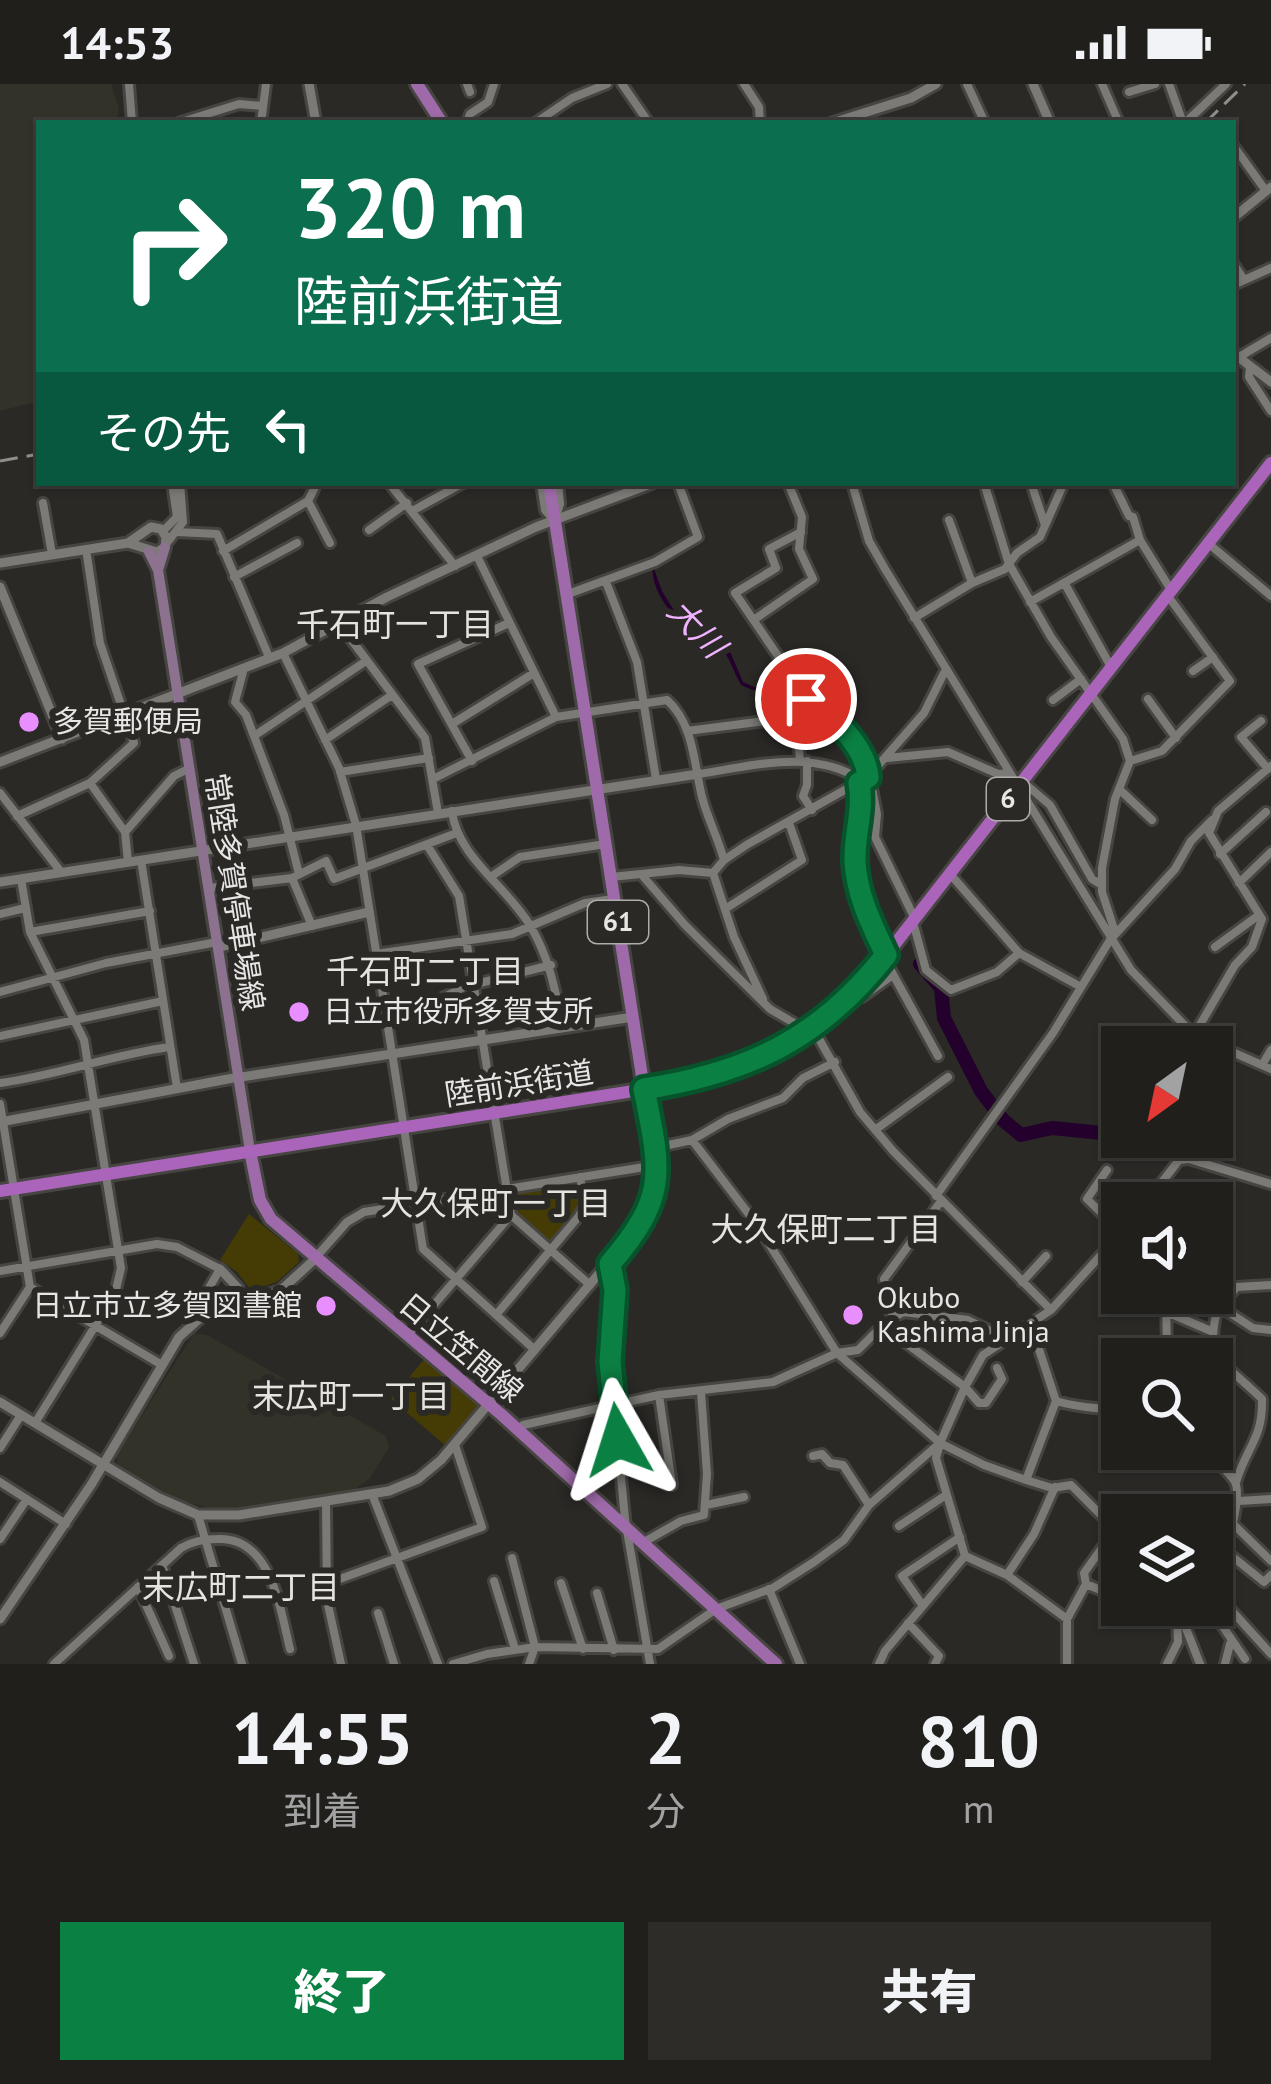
<!DOCTYPE html>
<html lang="ja">
<head>
<meta charset="utf-8">
<style>
  body { margin:0; font-family:"PT Sans","Noto Sans JP",sans-serif; background:#2d2c29; color:#f1f3f6; height:100vh; display:flex; flex-direction:column; font-size:45px; white-space:nowrap }
  * { box-sizing:border-box; margin:0 }
  p { font-size:39px; color:#a2a2a3 }
  .icon { flex:none; width:66px; height:66px; fill:none; stroke:currentColor; stroke-width:2; stroke-linecap:round; stroke-linejoin:round }
  .map { position:relative; height:1580px; overflow:hidden }
  .drawer { display:flex; flex-direction:column; background:#201f1c; flex:1 }
  .drawer>* { flex:none }
  .top-card { position:absolute; left:36px; top:36px; width:1200px; height:366px; border-radius:0px; box-shadow:0 3px 9px #0004,0 0 0 3px #3d3d3b; background:#0b6e4f; color:#fff; overflow:hidden }
  .needle { width:78px; rotate:213deg }
  .buttons { position:absolute; left:1101px; top:942px; display:grid; gap:24px }
  .buttons a { display:grid; place-items:center; width:132px; height:132px; border-radius:0px; background:#201f1c; box-shadow:0 3px 9px #0004,0 0 0 3px #3d3d3b; font-size:60px }
  .pin { position:absolute; display:grid; place-items:center; width:102px; height:102px; color:#fff; margin:-51px; border:6px solid #fff; border-radius:50%; box-shadow:0 3px 12px #0007 }
  .me { position:absolute; width:132px; margin:-66px; rotate:354deg; stroke-linejoin:round; filter:drop-shadow(0 0 9px #0008) }
  .turn { display:flex; align-items:center; gap:42px; height:252px; padding:0 60px; font-size:54px }
  .turn .icon { width:156px; height:156px; stroke-width:2.5 }
  .turn b { display:block; font-size:84px; line-height:102px }
  .then { display:flex; align-items:center; height:114px; padding:0 60px; background:#0003; gap:24px; font-size:45px }
  .eta { display:flex; justify-content:space-evenly; align-items:center; height:204px; text-align:center }
  .eta b { font-size:72px; font-weight:800; line-height:84px }
  .cta { display:flex; gap:24px; margin-top:auto; padding:24px 60px }
  .cta a { flex:1; height:138px; border-radius:0px; background:#0b8043; color:#fff; font-size:48px; font-weight:800; line-height:138px; text-align:center }
  .cta a+a { background:#2d2c29; color:#f1f3f6 }
  .status { display:flex; justify-content:space-between; align-items:center; height:84px; padding:0 60px; background:#201f1c; direction:ltr }
  .status svg { height:33px; fill:currentColor }
  .map>svg:first-child { display:block }
</style>
</head>
<body>
<div class="status"><b>14:53</b><svg viewBox="0 0 49 12"><path d="M0 12V9h3v3zM5 12V6h3v6zM10 12V3h3v9zM15 12V0h3v12zM26 1h20v11H26zM47 4h2v5h-2z"/></svg></div>
<div class="map">
<svg width="1271" height="1580" viewBox="0 0 1271 1580">
  <rect width="100%" height="100%" fill="#2a2926"/>
  <path fill="#333228" d="M0 0H111L119 25 116 39H39V317L0 327Z
    M194 1249 207 1251 386 1352 389 1364 370 1394 350 1409 222 1428 174 1414 118 1380 116 1372Z"/>
  <path fill="#443c04" d="M572 1096 579 1101C581 1128 570 1145 549 1161L514 1131 511 1112 514 1108Z
    M249 1130 298 1170 299 1178 277 1198 251 1206 237 1188 220 1176Z
    M426 1273 477 1317 478 1324 446 1362 391 1315Z"/>
  <path fill="#24002c" d="M653 482 662 507 675 528 718 553 731 570 743 598C785 618 813 613 844 655 852 666 860 675 863 689L857 688C848 661 825 626 796 617 778 610 758 610 741 601 733 587 730 573 718 559 708 547 695 547 684 539 666 528 650 499 653 482Z"/>
  <g fill="none" stroke-linecap="round" stroke-linejoin="round">
    <path stroke="#24002c" stroke-width="14" d="M773 609 823 634 839 652
      M920 880 941 904 944 934 981 1007 1003 1036 1021 1051 1052 1044 1122 1051
      M1133 1053H1190"/>
    <g stroke="#464542" stroke-width="14">
      <path id="minor" d="M129 0 132 39
        M467 0 470 8
        M622 0 649 39
        M744 0 759 23 760 39
        M967 0 985 39
        M1102 0 1119 39
        M1169 0 1183 39
        M1129 8 1155 0
        M178 39 239 20 263 22
        M261 39 266 0
        M467 39 470 30 488 18 494 0
        M535 39 572 14 607 0
        M1185 39 1226 0
        M1233 61 1266 107
        M1233 179 1244 196
        M1233 201 1271 184
        M1239 273 1271 254
        M1250 283 1249 293 1271 327
        M317 399 308 417 330 459
        M389 399 455 482
        M541 399 545 426 553 435
        M852 399 869 457 885 485 1131 886 1194 951 1271 985
        M984 399 1009 480 1051 553 1123 655 1130 677 1115 715 1102 784V808L1115 848 1111 856
        M1031 399 1045 441
        M1113 399 1129 432 1133 433 1140 456
        M43 419 52 470
        M414 426 463 399
        M557 429 560 420 558 399
        M949 436 972 499
        M369 446 407 419
        M163 447 177 433 172 399
        M178 448 217 450 269 573
        M801 448 769 465 776 484 735 509 778 572 808 603 806 615 824 626 867 680 877 730 875 753 914 833
        M166 460 183 438 180 399
        M1209 460 1271 512
        M223 467 308 417
        M477 472 556 633
        M234 493 297 459
        M606 498 637 578 656 695
        M1065 500 1111 583
        M568 510 655 478 698 453 678 399
        M1030 518 1140 456 1171 506
        M914 534 972 499 1005 485 1017 469 1040 453 1064 399
        M755 535 813 495 799 465 802 433 788 399
        M338 538 425 654 438 729
        M283 569 339 684 356 741 423 1165 535 1266
        M244 584 235 618 246 631 284 731 299 790
        M1193 587 1213 573
        M1148 615 1176 654
        M1053 616 1081 595
        M1261 637 1241 653 1268 685
        M452 640 534 589
        M687 647 796 633 800 676
        M254 652 366 577
        M325 656 392 611
        M887 674 948 668 998 690 1009 689
        M472 677 418 580 509 539
        M807 677V701L803 712 812 726
        M1130 677 1162 667 1230 597 1168 512
        M340 688 429 674
        M698 690C753 682 812 664 861 696
        M433 695 556 633 667 616C694 640 694 681 702 713 707 733 718 754 724 776
        M1023 698 1050 721 1092 795 1102 801
        M90 699 125 748
        M859 700C865 727 854 750 855 777 857 811 872 840 886 870
        M1119 705 1152 736
        M0 709 61 788
        M452 727C457 773 508 803 531 843 550 876 555 906 563 943
        M17 732 90 699 134 659 100 559 86 465
        M427 761 459 812 511 1131 590 1201
        M1220 770 1266 728
        M141 776 177 1004
        M128 778 125 748 174 692 190 684
        M713 789 724 776 748 760 868 693 924 629 944 589
        M641 790 679 786 713 789 734 853 763 915
        M951 791 1019 869 1081 903
        M492 792 520 773 606 760
        M611 793 641 790 685 841 770 925 818 953 860 1028 893 1067 1051 1226
        M21 795 30 848 84 956 121 1184 115 1210 35 1339
        M1239 799 1271 768
        M210 804 292 794
        M725 825 802 776 789 739
        M0 830 25 824
        M913 838 926 886 951 906 997 888 1019 869
        M312 842 292 794 326 777 334 795 454 750
        M30 848 150 827
        M1215 863 1259 831
        M376 870 512 850 585 819 613 815
        M884 874 938 972
        M0 908 106 879 217 858
        M855 908 862 913 893 891
        M386 932 418 926 464 903 551 881
        M1194 951 1235 881 1252 863 1262 835 1209 749 1218 727 1271 682
        M0 952 163 917
        M1262 981 1271 966
        M0 999C58 991 112 971 169 963
        M0 1020 30 1203 0 1249
        M875 1046 948 993
        M692 1056 758 1142 837 1269 940 1359 984 1381 1026 1396 1052 1404 1071 1401 1122 1452
        M654 1064 692 1056 728 1035 783 1014 803 994 835 978
        M1179 1076 1183 1053
        M1107 1086 1087 1115 1121 1148
        M1155 1107 1172 1119
        M936 1112 1053 949 1110 856 1175 785 1191 757 1212 736
        M1146 1119 1179 1076 1189 1075 1271 1100
        M317 1172 347 1138 364 1128 657 1081
        M610 1180 615 1206 610 1278 625 1435 650 1580
        M0 1187 157 1160 177 1163 220 1185 198 1223 199 1234
        M1022 1198 1046 1172
        M1271 1201 1237 1203 1219 1222 1253 1244 1271 1246
        M30 1203 162 1281
        M1166 1209 1167 1275
        M1201 1209 1219 1222C1201 1274 1227 1280 1262 1315 1263 1355 1247 1362 1236 1398
        M1169 1229 1211 1247
        M496 1231 579 1132 585 1121 580 1093
        M893 1233 884 1195 941 1117
        M883 1242 965 1303 979 1319H986L1002 1295 997 1284
        M408 1251 511 1131
        M659 1311 672 1401
        M1056 1317C1083 1325 1096 1323 1122 1327
        M1105 1324 1111 1279
        M518 1345 523 1341 659 1311 773 1298 837 1269 858 1266 888 1236 904 1228 968 1236 1005 1254
        M0 1364 21 1331
        M1211 1365C1217 1380 1225 1384 1234 1396 1245 1412 1222 1481 1212 1499
        M813 1372 822 1370 830 1379 843 1381 869 1421
        M1026 1396 1056 1317 1031 1241
        M0 1398 66 1440
        M372 1410 438 1580
        M1239 1417 1271 1415
        M326 1418 327 1516 341 1580
        M706 1421 744 1413
        M198 1431 242 1580
        M1231 1438 1271 1477
        M899 1442 946 1411
        M0 1455 27 1415
        M644 1458 681 1437 704 1431 707 1390 701 1308
        M1223 1465 1264 1498 1271 1491
        M965 1472 1007 1491 1067 1535V1580
        M512 1474 535 1563 529 1580
        M162 1481 194 1580
        M1007 1491 1034 1450 1055 1403
        M494 1497 515 1565
        M561 1499 583 1565
        M326 1500 482 1443 455 1361
        M1086 1500 1084 1489 1122 1436
        M138 1503 169 1572
        M769 1505 800 1580
        M1212 1505 1271 1570
        M597 1509 614 1566
        M1167 1521 1180 1529 1200 1580
        M1208 1521 1245 1575
        M923 1522 902 1492 960 1453
        M378 1529 394 1580
        M1067 1535 1086 1500 1122 1515
        M908 1539 939 1572 935 1580
        M54 1580 181 1464C193 1457 203 1455 217 1455 271 1452 280 1524 290 1565
        M453 1580 487 1570 535 1563 658 1565 716 1525 773 1504 814 1478 844 1456 869 1421 940 1359 965 1303 983 1271 1051 1226 1122 1148
        M879 1580 885 1567 965 1472 936 1374 940 1360
        M1167 1580 1178 1558 1177 1535 1193 1521
        M1225 1580 1230 1560"/>
    </g>
    <g stroke="#464542" stroke-width="15">
      <path id="tertiary" d="M309 0 316 39
        M1033 0 1050 39
        M832 39 911 14 936 0
        M1233 134 1271 103
        M1233 269 1271 298
        M0 479 128 459 151 443 161 445 166 453 165 463 157 468 128 459
        M0 503 62 655
        M0 678 283 569 387 513 536 443 653 399
        M0 798 698 690
        M219 863 369 828
        M0 1038 228 995 633 933
        M220 1185 238 1204 241 1218
        M0 1318 159 1414 198 1431H239L389 1407 418 1395 441 1376 647 1133 657 1097 644 1005
        M0 1535 91 1401 179 1253 207 1228 280 1207 316 1174"/>
    </g>
    <g stroke="#464542" stroke-width="16">
      <path id="secondary" d="M149 468 158 486 250 1067
        M158 486 165 463"/>
    </g>
    <g stroke="#464542" stroke-width="18">
      <path id="primary" d="M417 0 442 39
        M549 399 644 1005
        M250 1067 260 1116 271 1135 503 1332 776 1580"/>
    </g>
    <g stroke="#464542" stroke-width="18">
      <path id="trunk" d="M0 1107 684 999C767 980 829 939 884 874L1271 379"/>
    </g>
    <use href="#minor" stroke="#7b7a76" stroke-width="8"/>
    <use href="#tertiary" stroke="#7b7a76" stroke-width="9"/>
    <use href="#secondary" stroke="#8d7290" stroke-width="10"/>
    <use href="#primary" stroke="#9e6aa9" stroke-width="12"/>
    <use href="#trunk" stroke="#aa64ba" stroke-width="12"/>
    <path stroke="#8f8e8b" stroke-width="3" stroke-dasharray="18 9" stroke-linecap="butt" d="M1205 39 1245 0
      M0 377 39 370"/>
  </g>
  <g fill="none" stroke-linecap="round" stroke-linejoin="round">
    <g stroke="#07532c" stroke-width="30">
      <path id="route" d="M618 1356 610 1278 615 1206 610 1180C668 1112 661 1089 644 1005 748 989 820 955 886 871 872 841 857 812 855 778 854 750 864 727 859 699L868 693C866 663 831 629 806 615"/>
    </g>
    <use href="#route" stroke="#0b8043" stroke-width="21"/>
  </g>
  <g fill="#e98efe" stroke="#2a2926" stroke-width="4.5">
    <circle cx="29" cy="638" r="12"/>
    <circle cx="299" cy="928" r="12"/>
    <circle cx="326" cy="1222" r="12"/>
    <circle cx="853" cy="1231" r="12"/>
  </g>
  <g text-anchor="middle" stroke-width="12" stroke-linejoin="round" paint-order="stroke">
    <g fill="#2a2926" stroke="#aeadab" stroke-width="3">
      <rect x="987" y="694" width="42" height="42" rx="9"/>
      <rect x="588" y="817" width="60" height="42" rx="9"/>
    </g>
    <g font-size="27" font-weight="bold" fill="#e7e6e4">
      <text x="1008" y="724">6</text>
      <text x="618" y="847">61</text>
    </g>
    <g font-size="30" fill="#e7e6e4" stroke="#2a2926" text-anchor="start">
      <text x="53" y="648">多賀郵便局</text>
      <text x="323" y="938">日立市役所多賀支所</text>
      <text x="877" y="1224">Okubo<tspan x="877" dy="34">Kashima Jinja</tspan></text>
      <text x="302" y="1232" text-anchor="end">日立市立多賀図書館</text>
    </g>
    <g font-size="30" fill="#e7e6e4" stroke="#2a2926">
      <text transform="translate(234 808) rotate(81)" y="10">常陸多賀停車場線</text>
      <text transform="translate(519 1000) rotate(-9)" y="10">陸前浜街道</text>
      <text transform="translate(461 1264) rotate(40)" y="10">日立笠間線</text>
    </g>
    <g font-size="33" fill="#e5e4df" stroke="#2a2926">
      <text x="395" y="552">千石町一丁目</text>
      <text x="425" y="899">千石町二丁目</text>
      <text x="496" y="1131">大久保町一丁目</text>
      <text x="826" y="1157">大久保町二丁目</text>
      <text x="351" y="1324">末広町一丁目</text>
      <text x="241" y="1515">末広町二丁目</text>
    </g>
    <g font-size="33" font-style="italic" fill="#f0b3ff" stroke="#2a2926">
      <text transform="translate(697 544) rotate(46)" y="12">大川</text>
    </g>
  </g>
</svg>
<div class="buttons">
<a><svg class="needle" viewBox="-14 -14 28 28"><path d="M0-13l5 13h-10z" fill="#e53935"/><path d="M0 13l5-13h-10z" fill="#a2a2a3"/></svg></a>
<a><svg class="icon" aria-label="sound" viewBox="0 0 24 24"><path d="M4 9h4l5-4v14l-5-4H4zM17 9q2 3 0 6"/></svg></a>
<a><svg class="icon" aria-label="search" viewBox="0 0 24 24"><circle cx="10" cy="10" r="6"/><path d="M15 15l6 6"/></svg></a>
<a><svg class="icon" aria-label="layers" viewBox="0 0 24 24"><path d="M12 4l9 5-9 5-9-5zM3 14l9 5 9-5"/></svg></a>
</div>
<div class="pin" style="left:806px;top:615px;background:#d93025"><svg class="icon" aria-label="arrive" viewBox="0 0 24 24"><path d="M6 21V4h12l-3 4 3 4H6"/></svg></div>
<svg class="me" style="left:618px;top:1356px" viewBox="-20 -20 40 40"><path d="M0-17L14 15 0 8-14 15z" fill="#0b8043" stroke="#fff" stroke-width="4"/></svg>
<div class="top-card">
<div class="turn"><svg class="icon" aria-label="right" viewBox="0 0 24 24"><path d="M7 20v-9h11M14 6l5 5-5 5"/></svg><div><b>320 m</b>陸前浜街道</div></div>
<div class="then">その先<svg class="icon" aria-label="left" viewBox="0 0 24 24"><path d="M17 20v-9H6M10 6l-5 5 5 5"/></svg></div>
</div>
</div>
<section class="drawer">
<div class="eta">
<div><b>14:55</b><p>到着</p></div>
<div><b>2</b><p>分</p></div>
<div><b>810</b><p>m</p></div>
</div>
<div class="cta"><a>終了</a><a>共有</a></div>
</section>
</body>
</html>
